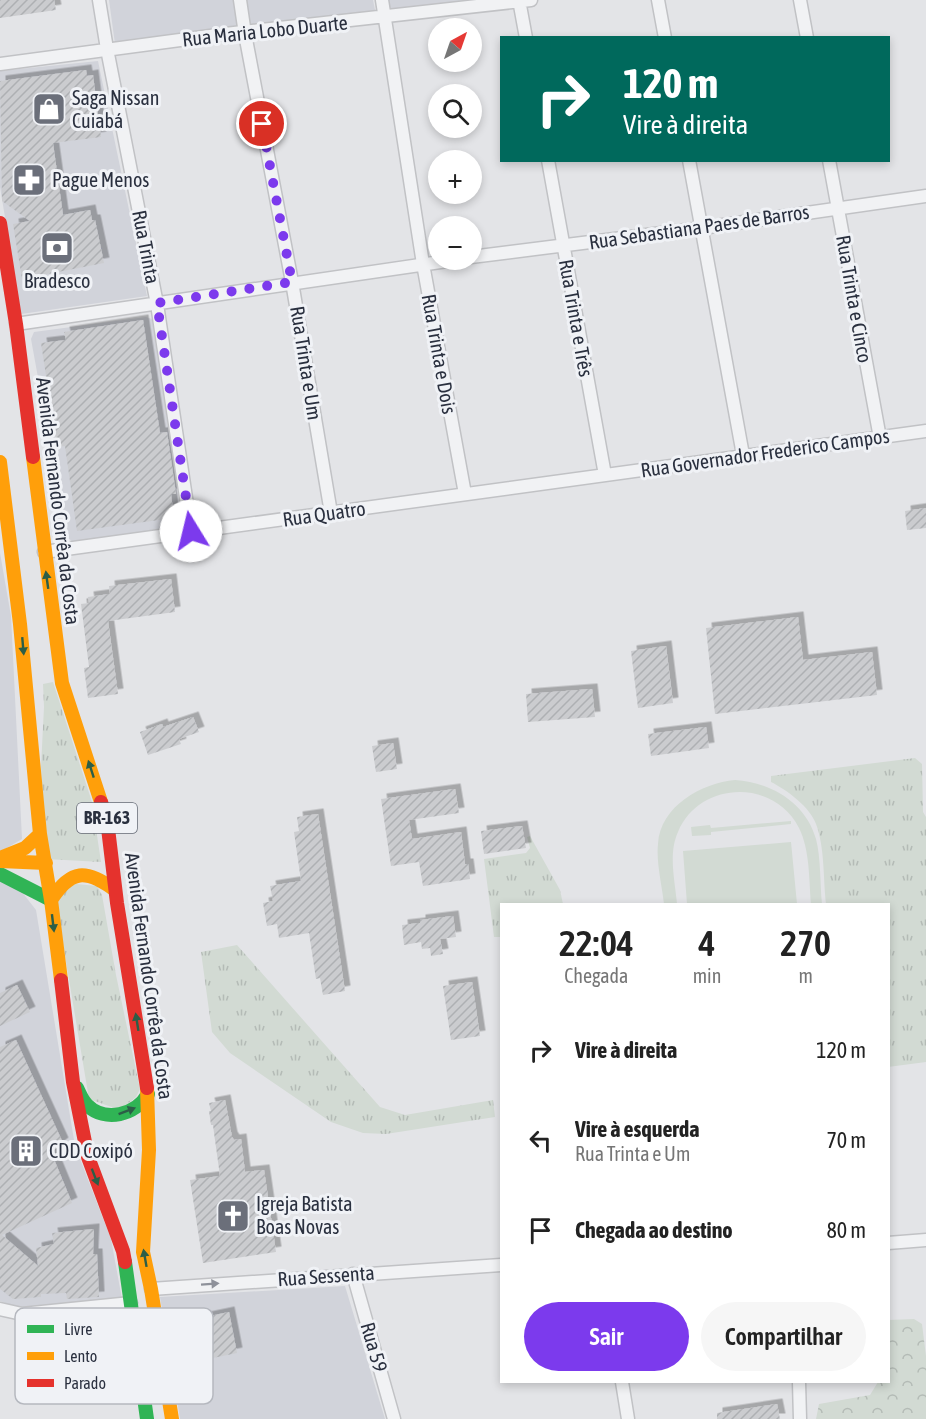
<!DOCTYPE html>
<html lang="pt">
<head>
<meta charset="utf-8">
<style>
  body { margin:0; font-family:"Asap Condensed",sans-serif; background:#f6f6f6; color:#222; height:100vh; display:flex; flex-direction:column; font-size:22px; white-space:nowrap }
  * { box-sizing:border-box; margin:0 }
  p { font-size:20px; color:#767676 }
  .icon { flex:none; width:33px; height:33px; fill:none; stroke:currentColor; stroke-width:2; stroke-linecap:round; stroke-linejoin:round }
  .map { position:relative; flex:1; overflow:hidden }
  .panel { position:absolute; left:500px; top:903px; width:390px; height:480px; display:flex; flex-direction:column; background:#fff; border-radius:0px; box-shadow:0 3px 9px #0003 }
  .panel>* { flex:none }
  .top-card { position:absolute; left:500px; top:36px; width:390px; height:126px; border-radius:0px; box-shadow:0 3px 9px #0003; background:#00695c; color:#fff; overflow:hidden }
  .needle { width:39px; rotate:40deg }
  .buttons { position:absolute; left:428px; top:18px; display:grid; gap:12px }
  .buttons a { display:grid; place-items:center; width:54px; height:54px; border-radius:50%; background:#fff; box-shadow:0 3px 9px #0003; font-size:30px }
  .pin { position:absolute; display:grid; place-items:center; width:51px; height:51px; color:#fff; margin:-26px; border:3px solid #fff; border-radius:50%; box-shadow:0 2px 6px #0007 }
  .me { position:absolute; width:66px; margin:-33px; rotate:351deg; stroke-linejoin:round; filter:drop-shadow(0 0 4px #0008) }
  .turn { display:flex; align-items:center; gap:21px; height:126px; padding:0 24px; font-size:27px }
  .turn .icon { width:78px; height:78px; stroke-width:2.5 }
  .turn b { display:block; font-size:42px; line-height:51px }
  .eta { display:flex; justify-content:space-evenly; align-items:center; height:102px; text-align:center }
  .eta b { font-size:36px; font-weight:600; line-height:42px }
  .action { display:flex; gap:12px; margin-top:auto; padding:12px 24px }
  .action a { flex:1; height:69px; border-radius:36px; background:#7c3aed; color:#fff; font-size:24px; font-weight:600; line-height:69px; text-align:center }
  .action a+a { background:#f6f6f6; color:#222 }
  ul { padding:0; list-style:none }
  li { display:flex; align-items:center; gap:18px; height:90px; padding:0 24px }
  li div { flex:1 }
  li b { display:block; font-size:22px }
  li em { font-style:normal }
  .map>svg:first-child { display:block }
</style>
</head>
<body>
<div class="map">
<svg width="926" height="1419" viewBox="0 0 926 1419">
  <defs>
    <pattern id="grass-tufts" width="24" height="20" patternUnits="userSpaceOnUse" patternTransform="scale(1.5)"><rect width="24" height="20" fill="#d2dad3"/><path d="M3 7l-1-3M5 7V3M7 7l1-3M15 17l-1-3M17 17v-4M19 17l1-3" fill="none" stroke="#b4bbb6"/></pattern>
    <pattern id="forest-crowns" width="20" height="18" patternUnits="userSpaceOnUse" patternTransform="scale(1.5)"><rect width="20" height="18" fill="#d2dad3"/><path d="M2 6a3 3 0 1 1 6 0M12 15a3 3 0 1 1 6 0" fill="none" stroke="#b4bbb6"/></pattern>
    <pattern id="building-hatch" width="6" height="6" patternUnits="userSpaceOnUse" patternTransform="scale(1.5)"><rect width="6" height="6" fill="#cbcccf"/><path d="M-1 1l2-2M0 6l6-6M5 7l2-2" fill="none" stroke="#aeb0b3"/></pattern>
    <filter id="shadow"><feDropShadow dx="5.5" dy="-5.5" stdDeviation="0" flood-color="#0004"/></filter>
  </defs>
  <rect width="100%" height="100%" fill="#e3e4e7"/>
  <path fill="#d1d3da" d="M109 0H236L242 29 115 44Z
    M245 0H373L376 15 250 30Z
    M386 0H515L389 16Z
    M98 61 147 296 21 314 0 187V71Z
    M146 317 152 319 182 522 174 529 73 542 67 537 31 339 34 332Z
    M0 553 11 616 22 839 0 852Z
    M0 881 22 892 36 910 75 1146 111 1239 122 1299 19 1308 0 1301Z
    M345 1286 385 1419H180L160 1297Z"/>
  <path fill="url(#grass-tufts)" d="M53 682 92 802 101 862 46 859 41 767 44 707 43 684Z
    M915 758 922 764 923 812 926 817V1062L888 1067V904H826C823 879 825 848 816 824 810 807 787 790 771 782V776Z
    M530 836 560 890 563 904H501V937H494L484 859 526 853 530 848 527 837Z
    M66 883 97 886 102 895 116 975 140 1089 136 1097 120 1110 89 1099 56 902Z
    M237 945 380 1107 405 1115 493 1100 495 1117 386 1134 363 1133 331 1122 230 1053 212 1032 201 952Z"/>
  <path fill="url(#forest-crowns)" d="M914 1319 922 1324 926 1356V1419H816L819 1404 870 1395 878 1382H888V1320Z"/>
  <path fill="#d2dad3" d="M735 780C771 782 806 803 816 839 821 858 820 885 822 904H811C809 880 810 850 799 828 774 778 699 781 678 832 668 854 675 881 677 904H664C662 886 656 862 658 844 660 806 702 783 735 780Z
    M791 821V824L711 832V835L692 836 691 827 710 825 711 828Z
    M791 842 797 904H687L683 851Z"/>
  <path fill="url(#building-hatch)" filter="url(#shadow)" d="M0 0H54L56 10 0 18Z
    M86 70 87 76 93 75 101 137 53 143 63 215 90 210 92 220H95L104 263 22 279 13 224 30 221 2 201 0 81Z
    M143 320 160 433 167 432 176 494H171L174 518 77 531 65 446 57 447 41 343 66 340 64 332Z
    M926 508V528L907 530 905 511Z
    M171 579 175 612 108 621 118 694 88 698 84 668 89 667 81 604 89 603 88 597 110 594 109 586Z
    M798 617 803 660 872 652 877 695 715 714 706 628Z
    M666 646 673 703 638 708 631 651Z
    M592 689 595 717 528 722 526 694Z
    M193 717 199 732 179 739 181 744 148 755 140 732 162 724 163 727Z
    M706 727 709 748 651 756 648 734Z
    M393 743 397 769 376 772 372 746Z
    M455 789 459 813 409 820 412 839 461 832 465 864H468L470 879 423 886 419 862 391 866 381 799Z
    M318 814 345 991 323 995 320 978 316 979 309 933 279 938 277 924 267 926 263 903 273 901 270 886 301 881 294 832 299 831 297 817Z
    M522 826 526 848 484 854 481 831Z
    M453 916 456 937 440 939 443 954 431 956 430 948 422 949 421 942 404 945 402 925 420 923V920Z
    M472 982 480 1036 451 1040 443 986Z
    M17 985 30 1012 0 1026V993Z
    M16 1040 63 1143 51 1152 72 1203 2 1235 38 1266 36 1248 54 1244 52 1233 94 1229 93 1254H97L99 1297 67 1299 66 1293 41 1294V1297L13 1299 0 1289V1047Z
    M225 1100 232 1137 234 1140 241 1139 245 1172 264 1170 276 1252 203 1263 190 1180 220 1176 214 1133 213 1125H211L209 1111H211L209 1103Z
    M229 1312 237 1353 189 1363 181 1322Z
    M777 1404 780 1419H717V1413Z"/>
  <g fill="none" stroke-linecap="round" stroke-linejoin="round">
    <g stroke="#c1c2c5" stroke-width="15">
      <path id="street" d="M99 0 107 49 157 304 191 531
        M240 0 245 34 292 282 331 513
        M382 0 423 264 465 494
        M519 0 526 38
        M658 0 665 38
        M800 0 807 38
        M0 64 225 34 531 0
        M548 160 605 475
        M689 160 743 455
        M829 160 880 438
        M471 257 702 228 926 196
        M16 324 454 260
        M44 552 926 431
        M888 1243 926 1240
        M353 1274 394 1419
        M151 1289 501 1265
        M0 1309 22 1314 131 1303
        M622 1382 628 1419
        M799 1382 800 1419"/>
    </g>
    <use href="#street" stroke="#f1f2f4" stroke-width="12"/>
    <path stroke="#30b455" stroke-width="14" d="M0 874 51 900
      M77 1088C80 1094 82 1100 87 1105 105 1123 136 1115 148 1094
      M125 1262 147 1419"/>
    <path stroke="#ff9f0a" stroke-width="14" d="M33 457 62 683 101 802
      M0 462 20 624 40 834 51 900 61 980
      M0 858 25 848 40 834
      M0 861 46 863
      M51 900C71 869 86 869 115 890
      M147 1088 149 1150 143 1252 151 1289 172 1419"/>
    <path stroke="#e5322d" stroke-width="14" d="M0 223 16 324 33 457
      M101 802 107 820 117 903 147 1088
      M61 980 73 1082 88 1157 123 1251 125 1262"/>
  </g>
  <defs><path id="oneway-solid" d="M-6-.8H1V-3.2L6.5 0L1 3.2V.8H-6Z" transform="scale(1.5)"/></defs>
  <g fill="#2c5e47">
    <use href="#oneway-solid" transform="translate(47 580) rotate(-98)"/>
    <use href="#oneway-solid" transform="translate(23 646) rotate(85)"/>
    <use href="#oneway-solid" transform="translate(91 769) rotate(-108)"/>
    <use href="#oneway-solid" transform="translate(53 923) rotate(83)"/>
    <use href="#oneway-solid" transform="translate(137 1022) rotate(-99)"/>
    <use href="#oneway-solid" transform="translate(127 1111) rotate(-21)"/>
    <use href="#oneway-solid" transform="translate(95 1177) rotate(69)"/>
    <use href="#oneway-solid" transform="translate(145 1258) rotate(-100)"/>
  </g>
  <use fill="#8e919a" href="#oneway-solid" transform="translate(210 1284) rotate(-4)"/>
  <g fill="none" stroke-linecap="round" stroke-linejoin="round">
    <path stroke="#7c3aed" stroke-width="10" stroke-dasharray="0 18" d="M191 531 157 303 292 282 262 124"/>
  </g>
  <defs>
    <g id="shop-square" transform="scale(1.725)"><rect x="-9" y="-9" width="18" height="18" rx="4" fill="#6b6f7a" stroke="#f0f2f6"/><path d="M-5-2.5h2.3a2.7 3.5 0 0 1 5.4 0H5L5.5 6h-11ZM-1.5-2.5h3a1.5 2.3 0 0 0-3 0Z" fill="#fff"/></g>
    <g id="pharmacy-square" transform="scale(1.725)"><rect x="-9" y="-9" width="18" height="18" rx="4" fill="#6b6f7a" stroke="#f0f2f6"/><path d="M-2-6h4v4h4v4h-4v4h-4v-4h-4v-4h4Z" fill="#fff"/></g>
    <g id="bank-square" transform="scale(1.725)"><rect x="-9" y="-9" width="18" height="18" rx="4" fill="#6b6f7a" stroke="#f0f2f6"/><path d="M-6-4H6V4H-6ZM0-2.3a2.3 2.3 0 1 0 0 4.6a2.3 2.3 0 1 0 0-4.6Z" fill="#fff"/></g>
    <g id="building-square" transform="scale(1.725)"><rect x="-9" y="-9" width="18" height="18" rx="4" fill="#6b6f7a" stroke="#f0f2f6"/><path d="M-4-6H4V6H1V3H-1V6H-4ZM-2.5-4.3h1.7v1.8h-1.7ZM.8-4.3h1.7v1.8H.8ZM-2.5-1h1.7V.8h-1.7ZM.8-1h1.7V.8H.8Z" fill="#fff"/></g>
    <g id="church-square" transform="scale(1.725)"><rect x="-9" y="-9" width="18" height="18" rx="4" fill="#6b6f7a" stroke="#f0f2f6"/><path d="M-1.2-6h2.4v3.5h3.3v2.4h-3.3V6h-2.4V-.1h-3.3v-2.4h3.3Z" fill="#fff"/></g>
  </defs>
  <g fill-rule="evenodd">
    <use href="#shop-square" x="49" y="109"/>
    <use href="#pharmacy-square" x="29" y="180"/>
    <use href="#bank-square" x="57" y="248"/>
    <use href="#building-square" x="26" y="1151"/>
    <use href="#church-square" x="233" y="1216"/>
  </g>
  <g text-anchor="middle" stroke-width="6" stroke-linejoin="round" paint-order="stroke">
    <rect fill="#f0f2f6" stroke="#656a76" stroke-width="1.5" x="77" y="803" width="60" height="30" rx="4.5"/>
    <g font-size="18" font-weight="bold" fill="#2a303f">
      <text x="107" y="824">BR-163</text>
    </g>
    <g font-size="20" fill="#2a303f" stroke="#f0f2f6">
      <text transform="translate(265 31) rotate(-6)" y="7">Rua Maria Lobo Duarte</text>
      <text transform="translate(699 227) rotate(-8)" y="7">Rua Sebastiana Paes de Barros</text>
      <text transform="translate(146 247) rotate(79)" y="7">Rua Trinta</text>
      <text transform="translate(854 299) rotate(80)" y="7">Rua Trinta e Cinco</text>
      <text transform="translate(576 318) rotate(80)" y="7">Rua Trinta e Três</text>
      <text transform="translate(439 354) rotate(80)" y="7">Rua Trinta e Dois</text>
      <text transform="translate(306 363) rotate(81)" y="7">Rua Trinta e Um</text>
      <text transform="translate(765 453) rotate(-8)" y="7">Rua Governador Frederico Campos</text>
      <text transform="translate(58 501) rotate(83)" y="7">Avenida Fernando Corrêa da Costa</text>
      <text transform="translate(324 514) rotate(-8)" y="7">Rua Quatro</text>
      <text transform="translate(149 976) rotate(82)" y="7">Avenida Fernando Corrêa da Costa</text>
      <text transform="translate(326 1276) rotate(-4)" y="7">Rua Sessenta</text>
      <text transform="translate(374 1347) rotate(74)" y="7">Rua 59</text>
    </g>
    <g font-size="20" fill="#2a303f" stroke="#f0f2f6" text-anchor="start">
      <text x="72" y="105">Saga Nissan<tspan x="72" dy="23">Cuiabá</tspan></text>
      <text x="52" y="187">Pague Menos</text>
      <text x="57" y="288" text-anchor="middle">Bradesco</text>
      <text x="49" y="1158">CDD Coxipó</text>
      <text x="256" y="1211">Igreja Batista<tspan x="256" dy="23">Boas Novas</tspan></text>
    </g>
  </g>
  <rect x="15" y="1308" width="198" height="96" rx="9" fill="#f0f2f6" stroke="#b5b8bf" stroke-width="1.5"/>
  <rect x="27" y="1325" width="27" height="8" fill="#30b455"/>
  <rect x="27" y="1352" width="27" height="8" fill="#ff9f0a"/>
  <rect x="27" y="1379" width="27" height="8" fill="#e5322d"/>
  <g font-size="16" fill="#2a303f">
    <text x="64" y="1335">Livre</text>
    <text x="64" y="1362">Lento</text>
    <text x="64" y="1389">Parado</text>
  </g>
</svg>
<div class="buttons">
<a><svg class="needle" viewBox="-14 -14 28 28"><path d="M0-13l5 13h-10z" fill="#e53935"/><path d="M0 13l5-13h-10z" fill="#767676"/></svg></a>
<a><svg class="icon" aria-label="search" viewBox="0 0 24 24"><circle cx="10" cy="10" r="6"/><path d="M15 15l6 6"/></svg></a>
<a>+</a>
<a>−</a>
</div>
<div class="pin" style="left:262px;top:124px;background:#d93025"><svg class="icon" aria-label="arrive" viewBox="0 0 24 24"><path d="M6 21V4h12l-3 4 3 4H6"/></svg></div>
<svg class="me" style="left:191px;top:531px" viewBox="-20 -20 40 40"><circle r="19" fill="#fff"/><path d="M0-13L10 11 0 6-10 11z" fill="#7c3aed"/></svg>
<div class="top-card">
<div class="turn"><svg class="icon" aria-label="right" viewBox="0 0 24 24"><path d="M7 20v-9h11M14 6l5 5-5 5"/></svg><div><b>120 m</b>Vire à direita</div></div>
</div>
<section class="panel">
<div class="eta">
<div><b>22:04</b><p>Chegada</p></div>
<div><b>4</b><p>min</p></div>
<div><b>270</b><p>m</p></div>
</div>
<ul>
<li><svg class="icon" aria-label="right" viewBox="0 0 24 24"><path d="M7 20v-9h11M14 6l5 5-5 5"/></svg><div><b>Vire à direita</b></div><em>120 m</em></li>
<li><svg class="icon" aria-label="left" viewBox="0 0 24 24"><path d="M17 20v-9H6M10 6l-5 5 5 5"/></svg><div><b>Vire à esquerda</b><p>Rua Trinta e Um</p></div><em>70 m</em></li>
<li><svg class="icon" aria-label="arrive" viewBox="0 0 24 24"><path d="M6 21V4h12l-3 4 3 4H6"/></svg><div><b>Chegada ao destino</b></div><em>80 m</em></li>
</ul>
<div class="action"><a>Sair</a><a>Compartilhar</a></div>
</section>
</div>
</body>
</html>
